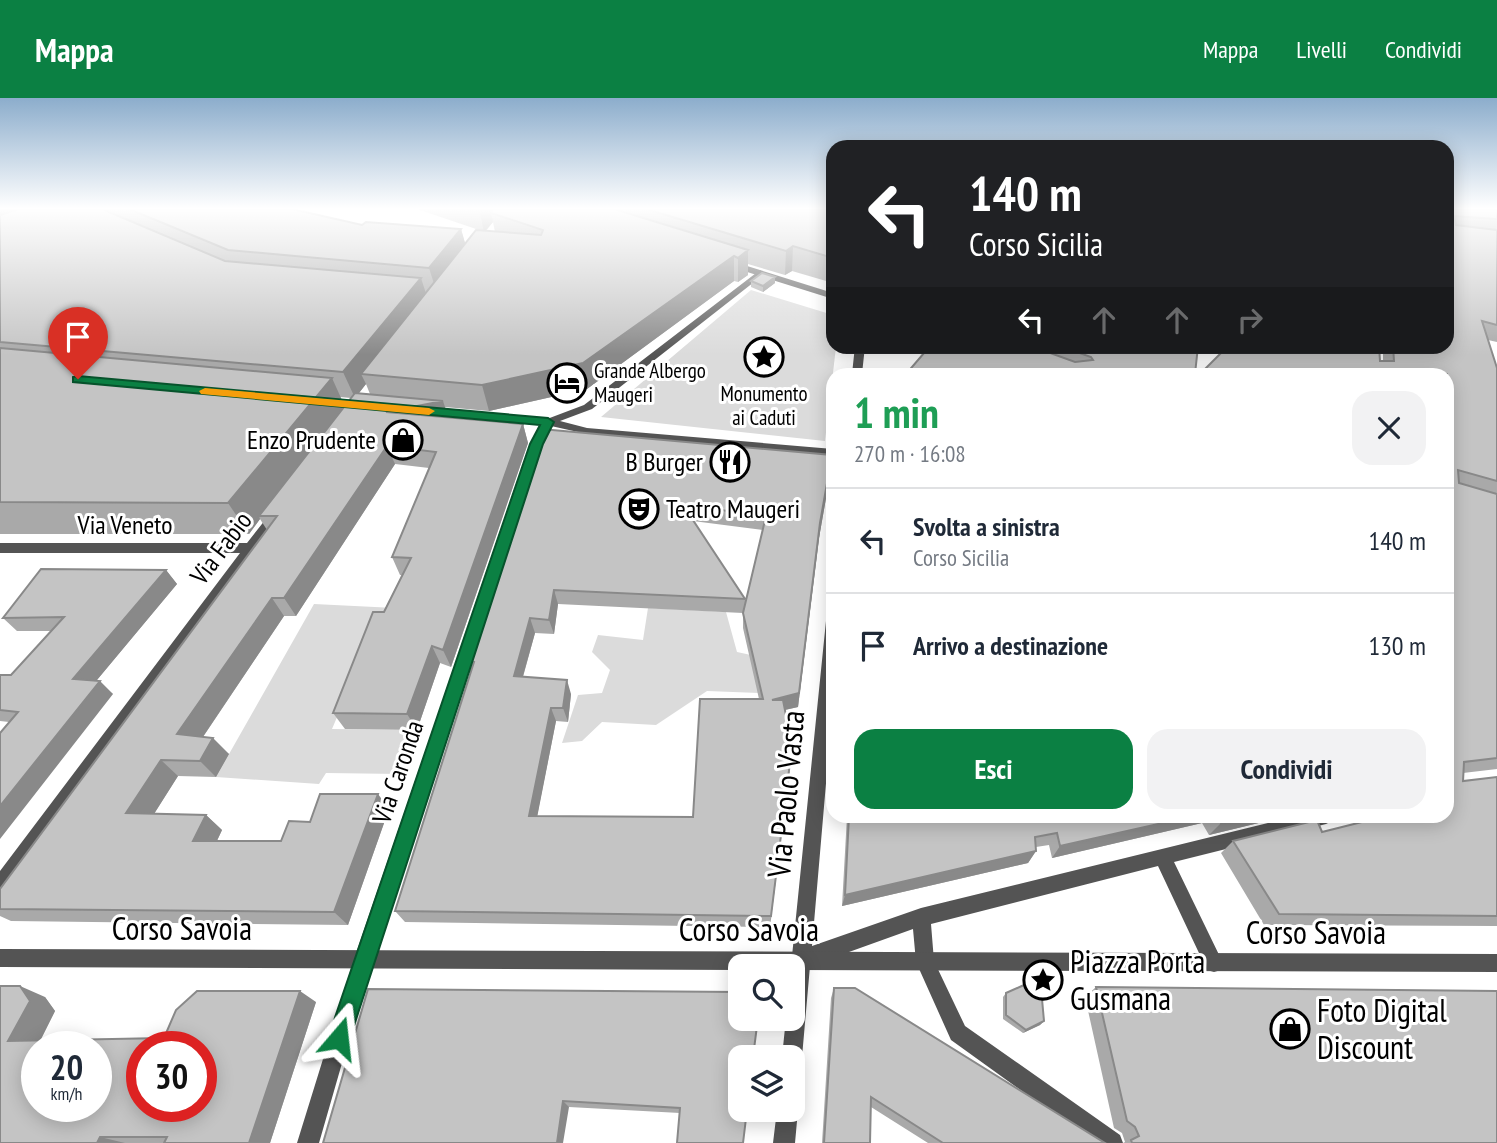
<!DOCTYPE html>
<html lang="it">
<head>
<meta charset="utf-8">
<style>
  body { margin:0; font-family:"PT Sans Narrow",sans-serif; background:#f2f2f3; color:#1f2937; height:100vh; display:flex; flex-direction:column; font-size:26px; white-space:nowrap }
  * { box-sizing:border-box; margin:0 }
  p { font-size:23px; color:#747a83 }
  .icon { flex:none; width:38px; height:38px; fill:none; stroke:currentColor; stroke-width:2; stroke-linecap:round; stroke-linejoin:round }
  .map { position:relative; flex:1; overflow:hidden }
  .panel { position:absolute; left:826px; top:270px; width:628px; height:455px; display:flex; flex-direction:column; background:#fff; border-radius:21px; box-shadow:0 4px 18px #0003 }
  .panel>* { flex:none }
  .top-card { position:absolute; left:826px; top:42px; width:628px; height:214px; border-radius:21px; box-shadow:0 4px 18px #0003; background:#202124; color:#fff; overflow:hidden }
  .fabs { position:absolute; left:728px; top:856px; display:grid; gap:14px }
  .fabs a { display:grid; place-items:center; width:77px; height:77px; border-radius:14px; background:#fff; box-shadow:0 4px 18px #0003; font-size:35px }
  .speed { position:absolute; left:21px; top:933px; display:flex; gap:14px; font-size:35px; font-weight:700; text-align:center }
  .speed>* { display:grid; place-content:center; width:91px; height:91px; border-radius:50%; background:#fff; box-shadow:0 4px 18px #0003; line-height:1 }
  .speed small { font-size:18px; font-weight:400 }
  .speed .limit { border:10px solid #d22; background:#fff; color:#111 }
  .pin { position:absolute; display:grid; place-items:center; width:60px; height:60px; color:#fff; margin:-72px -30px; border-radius:50% 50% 50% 0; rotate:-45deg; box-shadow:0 0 7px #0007 }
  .pin .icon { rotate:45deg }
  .me { position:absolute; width:77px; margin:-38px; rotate:17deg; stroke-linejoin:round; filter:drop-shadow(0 0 5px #0008) }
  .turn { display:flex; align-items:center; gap:24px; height:147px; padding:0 28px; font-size:32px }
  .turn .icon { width:91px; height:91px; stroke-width:2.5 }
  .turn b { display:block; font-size:49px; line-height:60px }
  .lanes { display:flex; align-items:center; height:66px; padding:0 28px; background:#0003; justify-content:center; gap:35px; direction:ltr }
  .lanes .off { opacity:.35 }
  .round { display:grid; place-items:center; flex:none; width:74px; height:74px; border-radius:21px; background:#f2f2f3 }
  .headline { display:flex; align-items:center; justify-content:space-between; height:119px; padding:0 28px }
  h1 { font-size:42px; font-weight:800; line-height:52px; color:#1e9e55 }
  .button { display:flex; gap:14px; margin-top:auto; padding:14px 28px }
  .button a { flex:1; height:80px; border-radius:21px; background:#0b8043; color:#fff; font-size:28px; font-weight:800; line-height:80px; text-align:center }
  .button a+a { background:#f2f2f3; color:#1f2937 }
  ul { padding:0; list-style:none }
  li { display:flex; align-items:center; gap:21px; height:105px; padding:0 28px; border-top:2px solid #e0e1e3 }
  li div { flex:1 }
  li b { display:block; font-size:26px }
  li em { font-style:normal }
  header { display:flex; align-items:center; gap:42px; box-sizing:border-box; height:98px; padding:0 35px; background:#0b8043; color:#fff }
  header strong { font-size:33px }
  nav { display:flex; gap:38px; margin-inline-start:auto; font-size:24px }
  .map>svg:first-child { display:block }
</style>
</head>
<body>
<header>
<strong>Mappa</strong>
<nav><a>Mappa</a><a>Livelli</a><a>Condividi</a></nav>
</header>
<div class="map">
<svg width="1497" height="1045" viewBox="0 0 1497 1045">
  <rect width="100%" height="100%" fill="#fff"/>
  <path fill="#dbdbdb" d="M751 192 833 217V248L836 249 825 343 601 319Z
    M314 506 395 510 377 525 332 631 417 632 401 676 326 675 319 686 216 679Z
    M648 510 726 514 737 554 751 557 759 595 707 593 656 627 602 624 582 643 562 645 578 597 602 595 610 572 592 554 598 537 643 542Z"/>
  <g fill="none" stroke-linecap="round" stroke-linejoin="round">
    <path fill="#545454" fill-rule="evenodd" d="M760 172 764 175 763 177 592 311 560 323 587 330 833 351V359L587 336 551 328 525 397 519 401 513 397 540 327 431 316 426 313 431 310 547 321 584 307Z
      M855 248H865L862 276H852Z
      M277 411 281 412 283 415 281 418 6 794 0 797V773L240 455H0V445H247L273 412Z
      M833 518V604L812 848 921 810 1297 718H1334L1332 723 1326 726 1174 764 1223 865 1221 872 1214 874 1207 872 1158 768 931 826 934 863 965 928 1120 1037 1123 1045H1094L951 942 916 864 913 831 810 868 802 959 799 966 793 969V959H782L786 920H793L791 868 826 523 828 519Z
      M469 540 474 542 476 546 372 861 319 1045H297L354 861 462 546 464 542Z
      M793 1004 798 1012 795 1045H773L777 1012H793Z"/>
    <path fill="#545454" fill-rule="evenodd" d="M731 163 833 195V201L728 168V164Z
      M0 851 1497 856V874L793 872V868H740V872L0 869Z"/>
  </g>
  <path fill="#a9a9a9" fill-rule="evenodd" d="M0 111H292L362 127 461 131 465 146 479 132 417 111H833V185L792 173 785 177 748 166V177L738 184 734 183 587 291 489 313 445 309 449 320 523 326 528 345 451 569 440 565 417 632 345 631 333 615 402 477H400L392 459 429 370 395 366 296 518H284L203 639 229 656 216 679 178 678 154 716 206 717 222 732 217 743H281L310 724 389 711 348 827 11 823 0 818V791L267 432 260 421 249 436H0ZM493 124 495 134 486 133ZM366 286 370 296 359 295ZM340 299 351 300 345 308Z
    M1447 111H1497V244L1488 242 1497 270V671L1463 675V683L1497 679V828L1264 827 1221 755 1233 743 1322 734 1360 725 1355 718H1447L1380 263H1383V248H1447Z
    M775 179V185L763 194 751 189V183Z
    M930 248H1198L1195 276Z
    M541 331 832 357 831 372 819 440 798 609 785 612 792 648 770 829 405 824 395 813 471 575H469L463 561ZM693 423 763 432 745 508V501ZM558 506 743 515V530L759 601 693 719 537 718 556 623 568 624 571 596 523 579 535 535 554 536Z
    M166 472 177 486 96 583 113 596 9 624 0 623V577H11L52 533H17L3 520Z
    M847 718H1288L1209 737 1202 725 1052 760 1049 747 1036 749V753L1028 765 842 808Z
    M1096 889 1497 1045H1123L1125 1044 1122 1035 1114 1030 1085 899Z
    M834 890 1105 1045H928L871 1009 870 1045H822L831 900Z
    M740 894 680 1015 569 1009 323 1045Z
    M1006 895 1044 923 1040 927 1023 935 1003 921V899Z
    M45 899 55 913 40 943 164 940 316 904 270 1045H0Z"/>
  <path fill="#898989" d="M0 111H69L0 135Z
    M479 111H503L491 115 493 124 484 134Z
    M461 131 468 155 437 195 429 170Z
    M793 148 792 173 785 177 786 153Z
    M748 152V177L738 184V160Z
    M734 158V183L587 291 489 313 482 287Z
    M775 179V185L763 194V188Z
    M421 180 429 205 361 276 366 286 355 300 343 274Z
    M332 280 346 311 259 418 260 421 249 436 228 405Z
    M443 303 449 321 386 314Z
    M523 326 528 345 451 569 443 552Z
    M387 348 395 366 296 518 284 500Z
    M832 357 831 372 819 440 798 609 771 615 772 602 820 425Z
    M166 472 177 486 87 594 73 581Z
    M554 492 558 506 554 536 549 522Z
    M272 500 284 518 194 652 177 636Z
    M530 520 535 535 519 592 514 578Z
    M432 548 440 565 417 632 407 616Z
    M567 582 571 596 568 624 563 610Z
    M100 583 113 596 0 741V708Z
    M551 610 556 623 535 730 529 718Z
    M213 640 229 656 216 679 200 663Z
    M792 648 791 662 770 829 771 818Z
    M161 662 178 678 145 730 126 715Z
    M378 696 389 711 348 827 334 814Z
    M206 717 222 732 210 757 193 743Z
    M1194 718H1210L1202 725 1052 760 1060 748Z
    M1250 718H1288L1209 737 1221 725Z
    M1036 753 1028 765 842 808 845 797Z
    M20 888 45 899 55 913 35 953 8 943Z
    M300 893 316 904 270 1045H249Z
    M1044 923 1040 927 1023 935 1026 932Z
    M563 1003 569 1009 563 1045H557Z
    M100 1039 125 1045H97Z"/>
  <path fill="#c4c4c4" stroke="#898989" stroke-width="2" fill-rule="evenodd" d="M19 111H102L225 163 421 180 343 274 0 244V117Z
    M129 111H292L362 127 366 124 461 131 429 170 228 152Z
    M493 111H614L748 152 738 160 734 158 583 265 482 287 361 276 476 132 541 137 543 132 491 115Z
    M646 111H833V160L793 148 786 153Z
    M1447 111H1497V121L1454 118 1456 127 1497 132V227L1482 223 1497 270V383L1458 372 1459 385 1497 396V660L1464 664 1463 683 1497 679V818L1279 816 1233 743 1317 722 1322 734 1382 719 1380 718H1447V276H1200L1228 248H1379L1380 263H1394L1393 248H1447Z
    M762 175 775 179 763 188 751 183Z
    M930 248H1031L1075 264 1093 262 1091 259 1060 248H1198L1195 276H906Z
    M0 250 332 280 228 405 0 404Z
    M355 295 443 303 386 314 523 326 443 552 432 548 407 616 333 615 373 514H384L411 460 392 459 436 354 387 348 284 500H272L177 636 213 640 200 663 161 662 126 715 206 717 193 743H281L289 723 310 724 320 696H378L334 814 0 811V791L277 418H259Z
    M541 331 832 357 820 425 799 595 772 602H783L792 648 771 818 395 813 474 564 463 561ZM683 407 766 418 743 515 763 601H700L693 719 529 718 551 610H563L567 582 514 578 530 520 549 522 554 492 745 501Z
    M41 471 166 472 73 581 100 583 0 708V635L18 614 0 612V577H11L64 519 3 520Z
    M849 718H1194L1060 748 1057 735 1035 739 1036 753 845 797Z
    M1217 718H1250L1221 725Z
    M1024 887 1042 901 1044 923 1026 932 1006 917V895Z
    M0 888H20L30 903 8 943 164 940 176 912 197 893H300L249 1045H164L167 1039H100L97 1045H0ZM37 948H96V1008H37ZM142 948H201V1008H142Z
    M1096 889 1497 893V1045H1132L1131 1042 1139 1038 1135 1029 1127 1023Z
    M834 890H855L1105 1045H943L871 999 870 1045H824Z
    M368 891 740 894V920H758L753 959H740V1012H747L743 1045H677L680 1010 563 1003 557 1045H323Z"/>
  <linearGradient id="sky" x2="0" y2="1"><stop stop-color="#8cadcc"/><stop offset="0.43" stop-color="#fff"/><stop offset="1" stop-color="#fff" stop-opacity="0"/></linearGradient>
  <rect width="1497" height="257" fill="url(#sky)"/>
  <path fill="#0b8043" stroke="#07532c" stroke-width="2" d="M78 278 548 320 554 324 543 346 350 940 347 948 339 951 331 948 328 940 530 346 540 327 73 284V279Z"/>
  <path fill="#f59e0b" d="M205 290 429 310 435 313 429 317 201 296 199 293Z"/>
  <defs>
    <g id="sight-ring" transform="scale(2.0125)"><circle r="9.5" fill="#fff" stroke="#000" stroke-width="1.5"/><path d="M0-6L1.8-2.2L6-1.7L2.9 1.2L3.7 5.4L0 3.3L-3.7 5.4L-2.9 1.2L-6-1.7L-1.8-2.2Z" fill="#000"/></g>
    <g id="hotel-ring" transform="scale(2.0125)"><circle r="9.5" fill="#fff" stroke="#000" stroke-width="1.5"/><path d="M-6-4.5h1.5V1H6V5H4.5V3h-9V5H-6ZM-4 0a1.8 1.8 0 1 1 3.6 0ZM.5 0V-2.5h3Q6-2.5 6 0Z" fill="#000"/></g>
    <g id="shop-ring" transform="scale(2.0125)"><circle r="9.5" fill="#fff" stroke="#000" stroke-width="1.5"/><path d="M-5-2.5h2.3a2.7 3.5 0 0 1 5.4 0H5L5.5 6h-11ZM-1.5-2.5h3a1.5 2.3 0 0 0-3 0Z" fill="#000"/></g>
    <g id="restaurant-ring" transform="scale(2.0125)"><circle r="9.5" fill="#fff" stroke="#000" stroke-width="1.5"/><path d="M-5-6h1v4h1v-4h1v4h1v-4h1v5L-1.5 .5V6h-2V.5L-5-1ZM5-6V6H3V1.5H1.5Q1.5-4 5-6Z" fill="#000"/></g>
    <g id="theatre-ring" transform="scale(2.0125)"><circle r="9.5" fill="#fff" stroke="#000" stroke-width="1.5"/><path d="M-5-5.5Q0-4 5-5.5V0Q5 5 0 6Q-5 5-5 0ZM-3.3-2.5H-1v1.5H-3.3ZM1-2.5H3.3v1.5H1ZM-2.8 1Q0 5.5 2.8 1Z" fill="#000"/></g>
  </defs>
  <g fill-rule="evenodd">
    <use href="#sight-ring" x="764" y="259"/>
    <use href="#hotel-ring" x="567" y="285"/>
    <use href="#shop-ring" x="403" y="342"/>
    <use href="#restaurant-ring" x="730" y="364"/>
    <use href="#theatre-ring" x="639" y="411"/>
    <use href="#sight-ring" x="1043" y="882"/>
    <use href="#shop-ring" x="1290" y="931"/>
  </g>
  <g text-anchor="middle" stroke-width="6" stroke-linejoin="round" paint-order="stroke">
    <g font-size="21" fill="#000" stroke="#fff" text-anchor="start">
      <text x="594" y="280">Grande Albergo<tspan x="594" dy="24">Maugeri</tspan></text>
      <text x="764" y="303" text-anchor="middle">Monumento<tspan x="764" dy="24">ai Caduti</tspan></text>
    </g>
    <g font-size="26" fill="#000" stroke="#fff" text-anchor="end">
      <text x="376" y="351">Enzo Prudente</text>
      <text x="703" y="373">B Burger</text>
      <text x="666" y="420" text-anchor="start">Teatro Maugeri</text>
    </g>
    <g font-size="26" fill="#000" stroke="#fff">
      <text x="125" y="436">Via Veneto</text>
      <text transform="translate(221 450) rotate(-53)" y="9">Via Fabio</text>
      <text transform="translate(398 674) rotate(-71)" y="9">Via Caronda</text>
    </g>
    <g font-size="32" fill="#000" stroke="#fff">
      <text transform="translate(786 696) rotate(-85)" y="11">Via Paolo Vasta</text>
      <text x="182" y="842">Corso Savoia</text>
      <text x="749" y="843">Corso Savoia</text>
      <text x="1316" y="846">Corso Savoia</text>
    </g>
    <g font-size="32" fill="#000" stroke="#fff" text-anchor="start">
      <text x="1070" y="875">Piazza Porta<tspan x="1070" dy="37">Gusmana</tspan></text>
      <text x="1317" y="924">Foto Digital<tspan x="1317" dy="37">Discount</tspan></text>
    </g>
  </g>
</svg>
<div class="fabs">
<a><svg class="icon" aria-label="search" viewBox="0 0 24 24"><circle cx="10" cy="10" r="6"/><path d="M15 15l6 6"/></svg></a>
<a><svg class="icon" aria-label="layers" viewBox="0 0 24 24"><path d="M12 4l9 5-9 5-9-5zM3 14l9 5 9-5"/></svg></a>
</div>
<div class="speed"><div>20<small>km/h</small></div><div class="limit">30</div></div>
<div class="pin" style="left:78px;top:281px;background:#d93025"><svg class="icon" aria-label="arrive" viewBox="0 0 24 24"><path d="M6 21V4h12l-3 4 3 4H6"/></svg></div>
<svg class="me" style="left:339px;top:940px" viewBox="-20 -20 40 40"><path d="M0-17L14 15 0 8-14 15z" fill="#0b8043" stroke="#fff" stroke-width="4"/></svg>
<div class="top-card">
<div class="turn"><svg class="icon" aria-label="left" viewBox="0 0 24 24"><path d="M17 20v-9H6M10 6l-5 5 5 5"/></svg><div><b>140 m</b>Corso Sicilia</div></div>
<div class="lanes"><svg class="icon" aria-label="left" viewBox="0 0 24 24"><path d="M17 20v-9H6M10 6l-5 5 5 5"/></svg><svg class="icon off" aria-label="ahead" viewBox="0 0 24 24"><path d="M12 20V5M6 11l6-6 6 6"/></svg><svg class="icon off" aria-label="ahead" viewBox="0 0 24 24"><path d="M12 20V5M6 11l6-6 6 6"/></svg><svg class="icon off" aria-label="right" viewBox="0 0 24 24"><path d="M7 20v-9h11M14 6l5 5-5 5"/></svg></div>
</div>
<section class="panel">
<div class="headline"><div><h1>1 min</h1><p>270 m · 16:08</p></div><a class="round"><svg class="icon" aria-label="close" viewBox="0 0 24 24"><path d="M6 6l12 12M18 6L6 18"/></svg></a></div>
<ul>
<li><svg class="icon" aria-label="left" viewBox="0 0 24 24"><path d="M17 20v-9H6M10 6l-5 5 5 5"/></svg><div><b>Svolta a sinistra</b><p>Corso Sicilia</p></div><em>140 m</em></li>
<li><svg class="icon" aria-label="arrive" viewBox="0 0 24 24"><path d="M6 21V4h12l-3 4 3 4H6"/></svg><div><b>Arrivo a destinazione</b></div><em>130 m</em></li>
</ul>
<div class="button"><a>Esci</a><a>Condividi</a></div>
</section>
</div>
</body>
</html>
